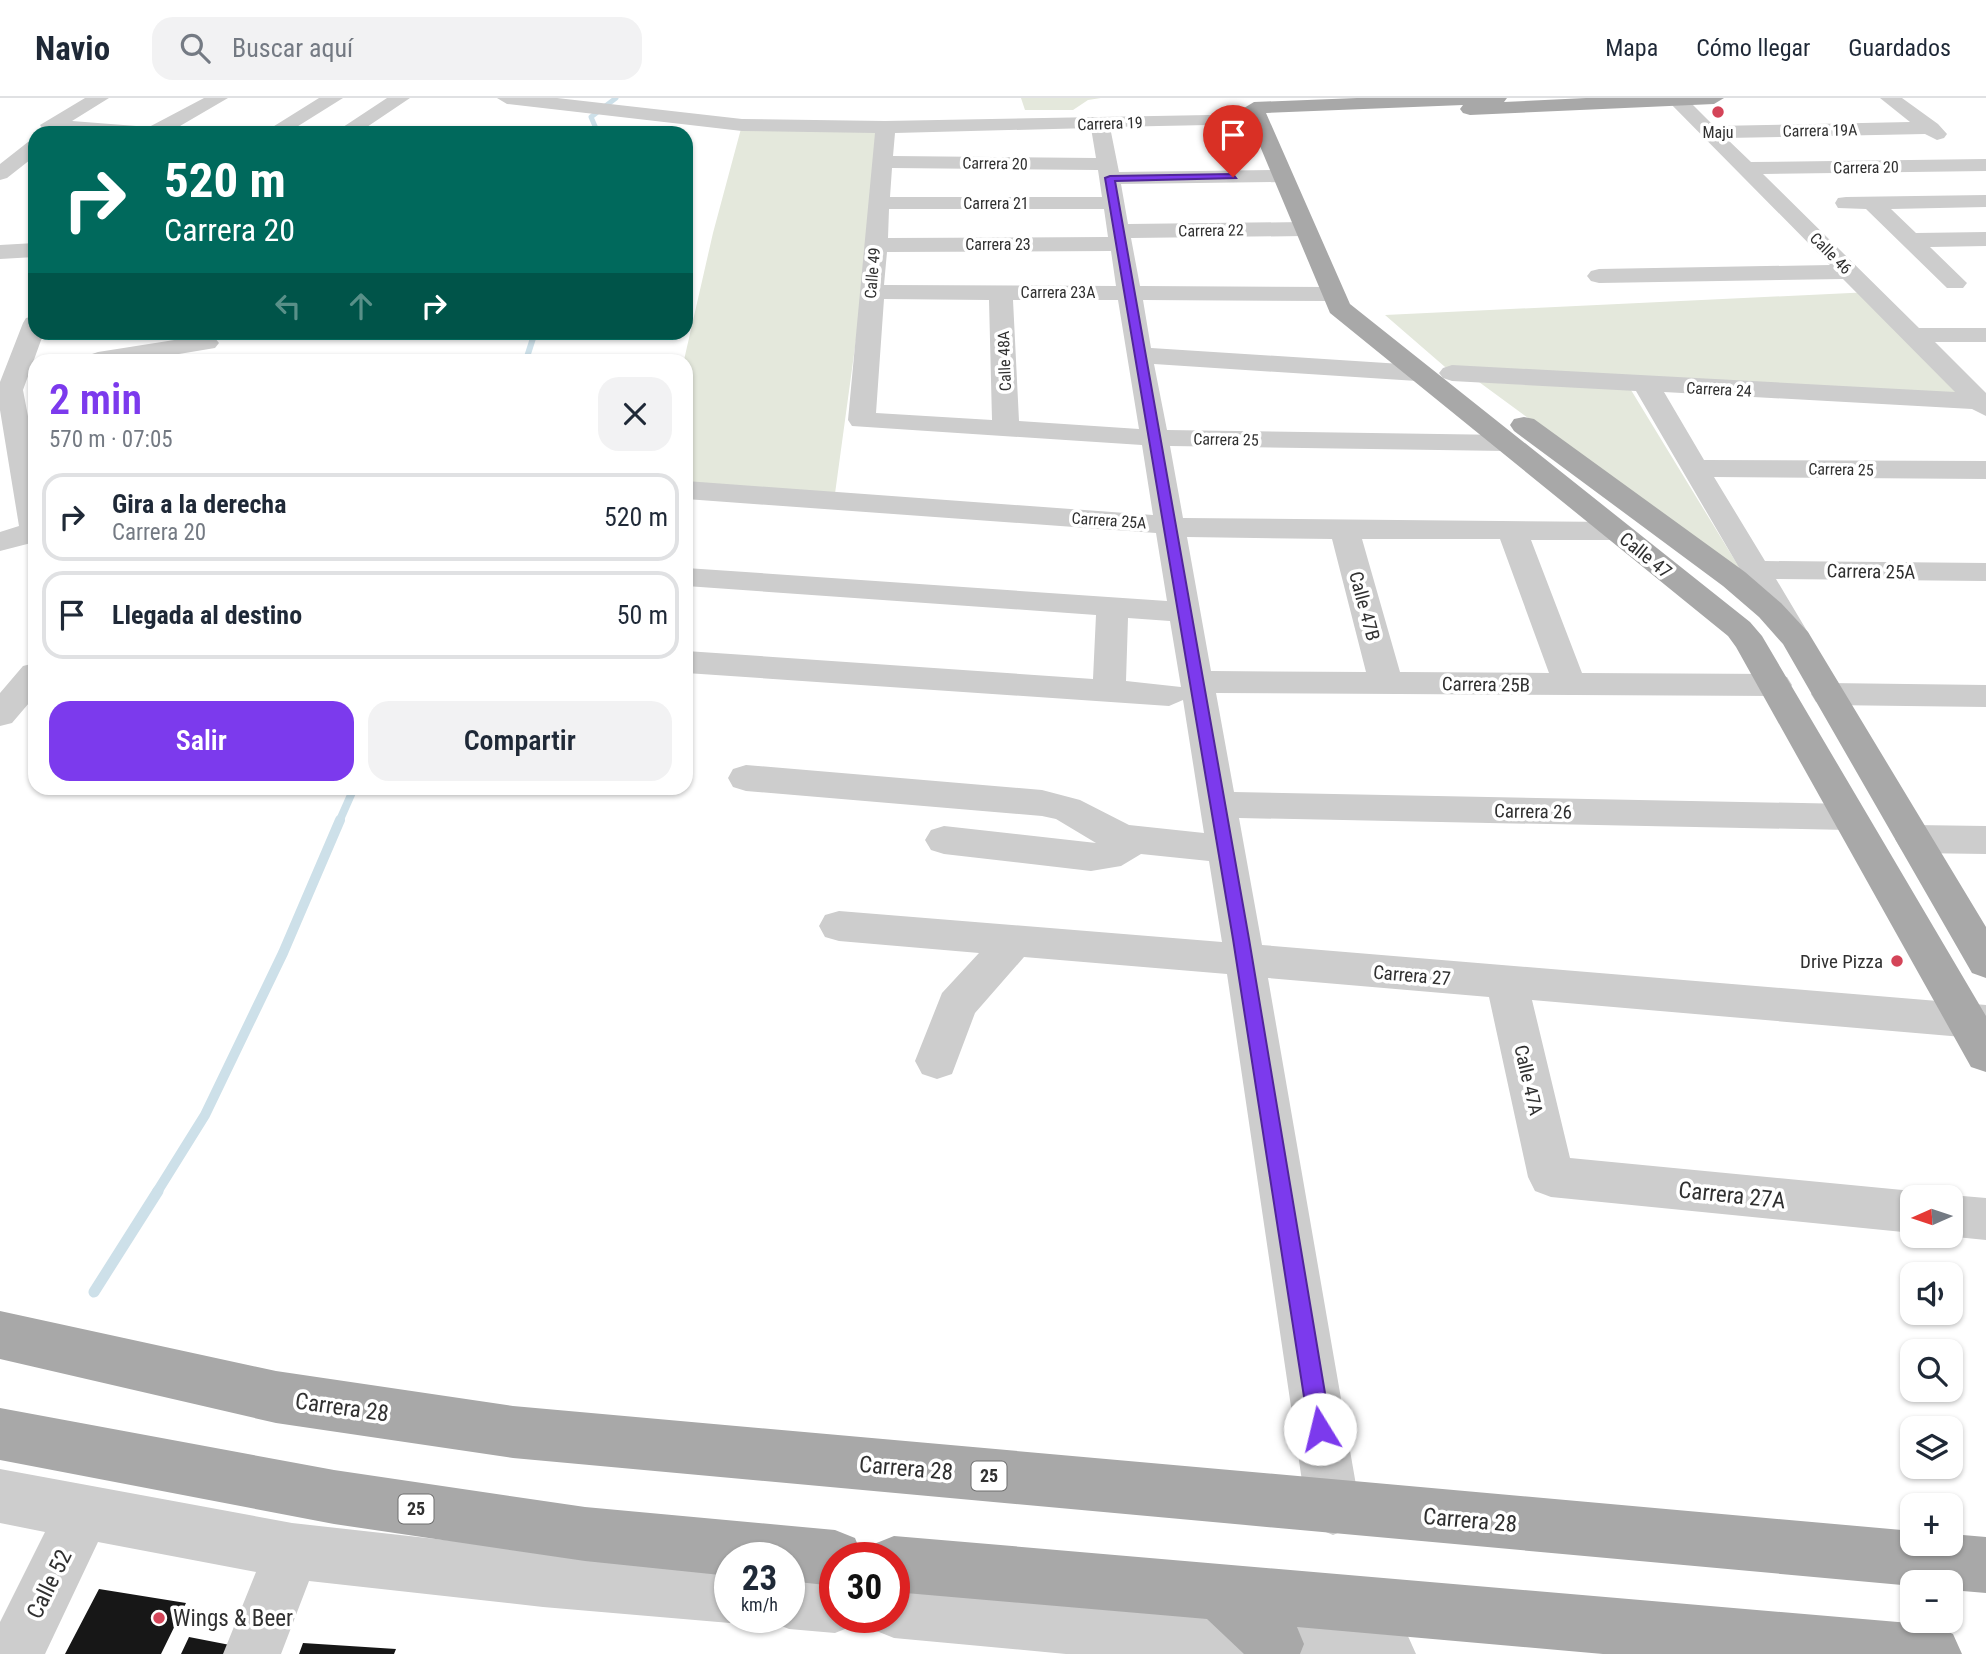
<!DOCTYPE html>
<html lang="es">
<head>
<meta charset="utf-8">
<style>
  body { margin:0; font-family:"Roboto Condensed",sans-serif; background:#f2f2f3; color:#1f2937; height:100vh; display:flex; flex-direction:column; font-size:26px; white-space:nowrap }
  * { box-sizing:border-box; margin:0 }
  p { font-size:23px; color:#747a83 }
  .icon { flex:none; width:38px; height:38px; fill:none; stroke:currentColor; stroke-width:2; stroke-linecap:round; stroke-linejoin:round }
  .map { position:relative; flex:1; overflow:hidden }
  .drawer { position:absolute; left:28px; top:256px; width:665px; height:441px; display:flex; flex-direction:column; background:#fff; border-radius:21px; box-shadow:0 2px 5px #0004 }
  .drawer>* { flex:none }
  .top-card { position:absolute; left:28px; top:28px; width:665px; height:214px; border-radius:21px; box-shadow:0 2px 5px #0004; background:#00695c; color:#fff; overflow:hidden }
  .needle { width:46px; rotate:267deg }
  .controls { position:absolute; left:1900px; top:1087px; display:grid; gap:14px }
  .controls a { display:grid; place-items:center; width:63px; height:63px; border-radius:14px; background:#fff; box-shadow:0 2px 5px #0004; font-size:35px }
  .speed { position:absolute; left:714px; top:1444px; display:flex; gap:14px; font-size:35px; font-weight:700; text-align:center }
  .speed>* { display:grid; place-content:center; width:91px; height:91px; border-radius:50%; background:#fff; box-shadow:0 2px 5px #0004; line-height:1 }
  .speed small { font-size:18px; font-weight:400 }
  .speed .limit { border:10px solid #d22; background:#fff; color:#111 }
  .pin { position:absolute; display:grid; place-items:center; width:60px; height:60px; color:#fff; margin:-72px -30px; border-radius:50% 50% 50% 0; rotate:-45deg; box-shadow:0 0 7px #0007 }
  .pin .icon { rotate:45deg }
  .me { position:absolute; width:77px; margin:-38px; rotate:351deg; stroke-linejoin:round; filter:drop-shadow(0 0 5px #0008) }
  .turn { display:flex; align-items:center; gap:24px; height:147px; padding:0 21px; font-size:32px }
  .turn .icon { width:91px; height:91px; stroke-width:2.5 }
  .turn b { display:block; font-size:49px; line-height:60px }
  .lanes { display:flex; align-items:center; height:66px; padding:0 21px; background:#0003; justify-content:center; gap:35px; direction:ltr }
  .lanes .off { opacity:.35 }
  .round { display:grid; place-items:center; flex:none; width:74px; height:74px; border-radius:21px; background:#f2f2f3 }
  .headline { display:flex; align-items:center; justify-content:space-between; height:119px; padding:0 21px }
  h1 { font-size:42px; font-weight:600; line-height:52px; color:#7c3aed }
  .button { display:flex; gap:14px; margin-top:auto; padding:14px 21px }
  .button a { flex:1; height:80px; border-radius:21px; background:#7c3aed; color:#fff; font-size:28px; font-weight:600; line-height:80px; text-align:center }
  .button a+a { background:#f2f2f3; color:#1f2937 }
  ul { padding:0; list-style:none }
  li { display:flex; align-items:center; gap:21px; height:88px; margin:0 14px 10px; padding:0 7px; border:4px solid #e0e1e3; border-radius:21px }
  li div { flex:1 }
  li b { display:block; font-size:26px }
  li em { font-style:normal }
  header { display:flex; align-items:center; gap:42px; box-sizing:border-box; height:98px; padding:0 35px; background:#fff; border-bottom:2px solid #e0e1e3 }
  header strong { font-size:33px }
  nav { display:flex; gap:38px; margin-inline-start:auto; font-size:24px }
  .search { width:490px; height:63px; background:#f2f2f3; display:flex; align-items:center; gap:18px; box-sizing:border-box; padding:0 24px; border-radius:21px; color:#747a83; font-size:26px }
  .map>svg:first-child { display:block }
</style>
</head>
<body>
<header>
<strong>Navio</strong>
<div class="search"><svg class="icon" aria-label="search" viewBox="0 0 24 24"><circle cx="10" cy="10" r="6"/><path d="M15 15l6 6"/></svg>Buscar aquí</div>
<nav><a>Mapa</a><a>Cómo llegar</a><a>Guardados</a></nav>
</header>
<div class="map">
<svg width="1986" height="1556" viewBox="0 0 1986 1556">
  <rect width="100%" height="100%" fill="#fff"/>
  <path fill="#e4e8dc" d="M1021 0H1101L1088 2 1073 12H1025Z
    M742 27 885 29 834 403 686 392 684 262 713 135Z
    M1871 194 1981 304 1452 275 1385 217Z
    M1479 284 1631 292 1745 479Z"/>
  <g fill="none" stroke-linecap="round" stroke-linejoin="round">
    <path stroke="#cde0e9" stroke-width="5" d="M598 35 591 19 616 0"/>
    <path stroke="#cde0e9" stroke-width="6" d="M526 262 535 234"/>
    <path stroke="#cde0e9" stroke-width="8" d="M339 724 354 690"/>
    <path stroke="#cde0e9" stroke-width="10" d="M157 1094 205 1017 283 855 340 722"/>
    <path stroke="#cde0e9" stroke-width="11" d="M94 1194 158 1093"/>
  </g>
  <path fill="#171717" d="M99 1491 186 1505 161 1556H65Z
    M189 1539 230 1547 226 1556H181Z
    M303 1545 396 1551 394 1556H299Z"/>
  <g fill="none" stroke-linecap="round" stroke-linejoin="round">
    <path fill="#cdcdcd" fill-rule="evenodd" d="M85 0H109L72 23 149 29 204 0H228L168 35H76L43 31 40 27Z
      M319 0H343L287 35H263Z
      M387 0H410L358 35H334Z
      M497 0H557L742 21 885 23 1265 16 1268 20 1265 24 1258 26 1110 29 1119 74 1282 72 1289 74 1292 78 1289 82 1282 84 1121 86 1128 126 1304 124 1312 126 1315 131 1312 136 1304 138 1131 140 1140 188 1331 189 1339 191 1343 196 1339 201 1331 203 1143 202 1151 250 1417 267 1426 270 1430 275 1426 280 1417 283 1154 266 1167 332 1506 337 1516 339 1520 345 1516 351 1506 353 1170 348 1183 420 1616 424 1627 427 1631 433 1627 439 1616 442H1531L1582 575 1775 576 1787 579 1792 587 1787 595 1775 598 1216 595 1234 694 1849 706 1862 710 1868 719 1862 728 1849 732 1239 720 1262 847 1986 907V941L1532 902 1570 1060 1913 1093 1930 1099H1913V1135L1551 1099 1535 1093 1528 1079 1489 899 1268 880 1360 1410 1352 1429 1333 1437 1314 1429 1306 1410 1227 876 1024 859 975 915 952 976 937 981 922 976 915 963 942 895 979 855 839 843 825 839 819 828 825 817 839 813 1222 844 1209 763 1141 756 1121 768 1091 773 944 756 931 752 925 742 931 732 944 728 1096 745 1056 721 1042 718 746 693 733 689 728 680 733 671 746 667 1042 692 1080 702 1129 727 1204 735 1183 602 1169 608 686 575V553L1093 581 1096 517 686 488V470L1167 503 1156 435 686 401V383L1153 417 1142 347 852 328 848 322 875 35 742 33 507 6ZM1091 30 1096 60 893 58 895 35ZM892 70 1098 72 1102 99H890ZM889 111H1104L1108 139 888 140ZM1111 153 1116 188 884 187 887 154ZM884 201 989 202 992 322 876 315ZM1013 202H1118L1139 331 1019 323ZM1187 439 1332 441 1366 574 1211 573ZM1362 441H1500L1549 575 1400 574ZM1128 520 1170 523 1181 589 1126 583Z
      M1665 0H1686L1714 28 1910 24 1880 0H1902L1938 26 1947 36 1944 40 1937 42 1925 36 1726 40 1751 64 1986 61V73L1763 76 1919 230H1986V244H1935L1986 295V318L1972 311 1664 294 1704 362 1986 363V381L1714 379 1765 463 1986 465V483L1776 481 1810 538 1805 545 1794 548 1783 545 1636 293 1452 283 1443 280 1439 275 1443 270 1452 267 1955 294 1843 181 1599 185 1591 183 1587 178 1591 173 1599 171 1830 167Z
      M35 42V58L7 80 0 82V66L28 44Z
      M1986 97V109L1891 111 1916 135 1986 134V148L1930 149 1967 185 1963 190H1947L1866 111 1838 110 1835 105 1838 100 1846 99Z
      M35 145V159L0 161V147Z
      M35 218V234H44L23 292 35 355V444L0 453V434L19 428 0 312V284L23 225 26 220Z
      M206 237 215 240 219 245 215 250 143 262H85L89 257 98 254Z
      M35 565V598L12 625 0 628V595L23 568Z
      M1828 585 1986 587V609L1828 607 1816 604 1811 596 1816 588Z
      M1914 727 1986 728V756L1914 755 1901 751 1895 741 1901 731Z
      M1951 1097 1986 1100V1142L1946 1138H1951V1099H1945Z
      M0 1371 292 1425 543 1453 730 1469V1519H745L730 1525 543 1509 309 1483 281 1556H223L256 1474 98 1444 45 1556H0V1524L45 1434 0 1425Z
      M789 1475 835 1479V1519H858L855 1527 835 1535 789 1531 769 1523 767 1519H789Z
      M894 1484 1387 1527 1407 1536 1416 1556H1066L894 1540 874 1532 868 1519H894Z"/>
    <path fill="#a8a8a8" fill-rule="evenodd" d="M1357 0H1507L1504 4 1586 0H1724L1714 6 1470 17 1463 15 1460 11 1463 7 1266 15 1350 206 1750 524 1762 538 1986 918V974L1971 969 1736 549 1728 538 1330 215 1244 10 1254 4Z
      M1524 319 1534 321 1745 474 1781 505 1808 534 1986 829V880L1972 875 1783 546 1759 519 1723 488 1514 333 1510 327 1514 321Z
      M0 1213 276 1273 513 1308 1913 1433V1446H1951V1436L1986 1439V1495L1951 1492V1484H1913V1488L513 1360 276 1325 0 1261Z
      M0 1310 334 1372 585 1409 835 1432 855 1440 863 1460H835V1488L789 1483V1460H730V1478L585 1463 334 1426 0 1362Z
      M894 1438 1933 1527 1953 1536 1962 1556H1603L1297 1529 1304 1546 1300 1556H1244L1207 1521 894 1494V1460H869L874 1446Z"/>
  </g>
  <path fill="#7c3aed" stroke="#51269a" stroke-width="2" d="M1233 76 1236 80 1115 83 1249 841 1331 1331 1328 1339 1320 1342 1312 1339 1309 1331 1233 841 1105 80 1110 78Z"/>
  <g fill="#d44458" stroke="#fff" stroke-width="2.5">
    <circle cx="1718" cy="14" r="7"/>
    <circle cx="1897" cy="863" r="7"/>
    <circle cx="159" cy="1520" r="7"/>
  </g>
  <g text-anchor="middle" stroke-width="7" stroke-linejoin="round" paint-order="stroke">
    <g font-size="16" fill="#303030" stroke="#fff">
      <text transform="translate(1110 25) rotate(-2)" y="6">Carrera 19</text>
      <text transform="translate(1820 32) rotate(-1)" y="6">Carrera 19A</text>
      <text transform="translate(995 65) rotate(1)" y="6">Carrera 20</text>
      <text transform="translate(1866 69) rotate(-1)" y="6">Carrera 20</text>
      <text x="996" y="111">Carrera 21</text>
      <text transform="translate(1211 132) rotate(-1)" y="6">Carrera 22</text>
      <text x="998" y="152">Carrera 23</text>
      <text transform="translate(1831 155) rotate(45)" y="6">Calle 46</text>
      <text transform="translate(872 175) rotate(-85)" y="6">Calle 49</text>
      <text x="1058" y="200">Carrera 23A</text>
      <text transform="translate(1004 263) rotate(-92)" y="6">Calle 48A</text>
      <text transform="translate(1719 291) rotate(3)" y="6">Carrera 24</text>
      <text transform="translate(1226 341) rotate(1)" y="6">Carrera 25</text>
      <text transform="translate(1841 371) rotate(1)" y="6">Carrera 25</text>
      <text transform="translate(1109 422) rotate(4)" y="6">Carrera 25A</text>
    </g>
    <g font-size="16" fill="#303030" stroke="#fff">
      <text x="1718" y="40">Maju</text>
    </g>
    <g fill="#fff" stroke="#6e6e6e" stroke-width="2">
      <rect x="971.5" y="1363.5" width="35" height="29" rx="5"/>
      <rect x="398.5" y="1396.5" width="35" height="29" rx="5"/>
    </g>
    <g font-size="18" font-weight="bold" fill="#303030">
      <text x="989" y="1384">25</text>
      <text x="416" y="1417">25</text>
    </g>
    <g font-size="19" fill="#303030" stroke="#fff">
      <text transform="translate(1646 457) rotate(39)" y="7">Calle 47</text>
      <text transform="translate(1871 473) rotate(1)" y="7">Carrera 25A</text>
      <text transform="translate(1365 508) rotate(75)" y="7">Calle 47B</text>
      <text transform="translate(1486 586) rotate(1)" y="7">Carrera 25B</text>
      <text transform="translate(1533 713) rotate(1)" y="7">Carrera 26</text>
      <text transform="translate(1412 877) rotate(5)" y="7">Carrera 27</text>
      <text transform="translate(1529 982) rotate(77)" y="7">Calle 47A</text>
    </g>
    <g font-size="19" fill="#303030" stroke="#fff" text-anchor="end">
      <text x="1883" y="870">Drive Pizza</text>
    </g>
    <g font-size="23" fill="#303030" stroke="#fff">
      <text transform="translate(1732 1097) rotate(6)" y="8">Carrera 27A</text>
      <text transform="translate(342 1309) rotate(8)" y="8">Carrera 28</text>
      <text transform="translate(906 1370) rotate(5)" y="8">Carrera 28</text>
      <text transform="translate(1470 1422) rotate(5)" y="8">Carrera 28</text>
      <text transform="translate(49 1486) rotate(-64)" y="8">Calle 52</text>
    </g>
    <g font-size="23" fill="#303030" stroke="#fff" text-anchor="start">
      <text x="173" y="1528">Wings &amp; Beer</text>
    </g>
  </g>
</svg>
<div class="controls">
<a><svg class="needle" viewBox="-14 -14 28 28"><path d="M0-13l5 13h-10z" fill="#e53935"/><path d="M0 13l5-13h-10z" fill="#747a83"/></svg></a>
<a><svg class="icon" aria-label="sound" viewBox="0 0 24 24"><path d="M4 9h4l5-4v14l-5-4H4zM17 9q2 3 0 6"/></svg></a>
<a><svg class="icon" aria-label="search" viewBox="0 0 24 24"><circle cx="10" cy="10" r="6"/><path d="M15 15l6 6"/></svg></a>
<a><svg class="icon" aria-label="layers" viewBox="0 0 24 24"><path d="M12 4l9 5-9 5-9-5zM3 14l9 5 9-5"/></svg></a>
<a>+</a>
<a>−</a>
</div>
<div class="speed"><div>23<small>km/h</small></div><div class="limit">30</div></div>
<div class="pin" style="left:1233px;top:79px;background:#d93025"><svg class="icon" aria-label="arrive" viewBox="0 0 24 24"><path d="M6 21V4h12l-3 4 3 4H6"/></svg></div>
<svg class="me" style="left:1320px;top:1331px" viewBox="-20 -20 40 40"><circle r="19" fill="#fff"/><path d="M0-13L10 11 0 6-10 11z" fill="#7c3aed"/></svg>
<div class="top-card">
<div class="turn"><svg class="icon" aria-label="right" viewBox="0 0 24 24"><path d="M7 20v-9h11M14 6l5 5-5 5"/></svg><div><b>520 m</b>Carrera 20</div></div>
<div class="lanes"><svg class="icon off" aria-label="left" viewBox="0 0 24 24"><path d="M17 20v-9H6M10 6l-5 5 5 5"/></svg><svg class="icon off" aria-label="ahead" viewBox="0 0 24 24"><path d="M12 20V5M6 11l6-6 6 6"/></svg><svg class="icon" aria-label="right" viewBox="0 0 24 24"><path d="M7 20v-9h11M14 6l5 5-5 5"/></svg></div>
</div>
<section class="drawer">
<div class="headline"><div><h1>2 min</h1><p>570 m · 07:05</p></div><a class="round"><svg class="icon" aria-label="close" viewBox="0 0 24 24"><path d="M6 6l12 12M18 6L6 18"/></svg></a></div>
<ul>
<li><svg class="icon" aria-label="right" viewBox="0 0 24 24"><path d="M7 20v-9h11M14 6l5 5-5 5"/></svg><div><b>Gira a la derecha</b><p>Carrera 20</p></div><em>520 m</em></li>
<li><svg class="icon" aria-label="arrive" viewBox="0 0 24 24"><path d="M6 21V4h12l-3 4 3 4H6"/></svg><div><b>Llegada al destino</b></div><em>50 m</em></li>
</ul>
<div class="button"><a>Salir</a><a>Compartir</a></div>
</section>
</div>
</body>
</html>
